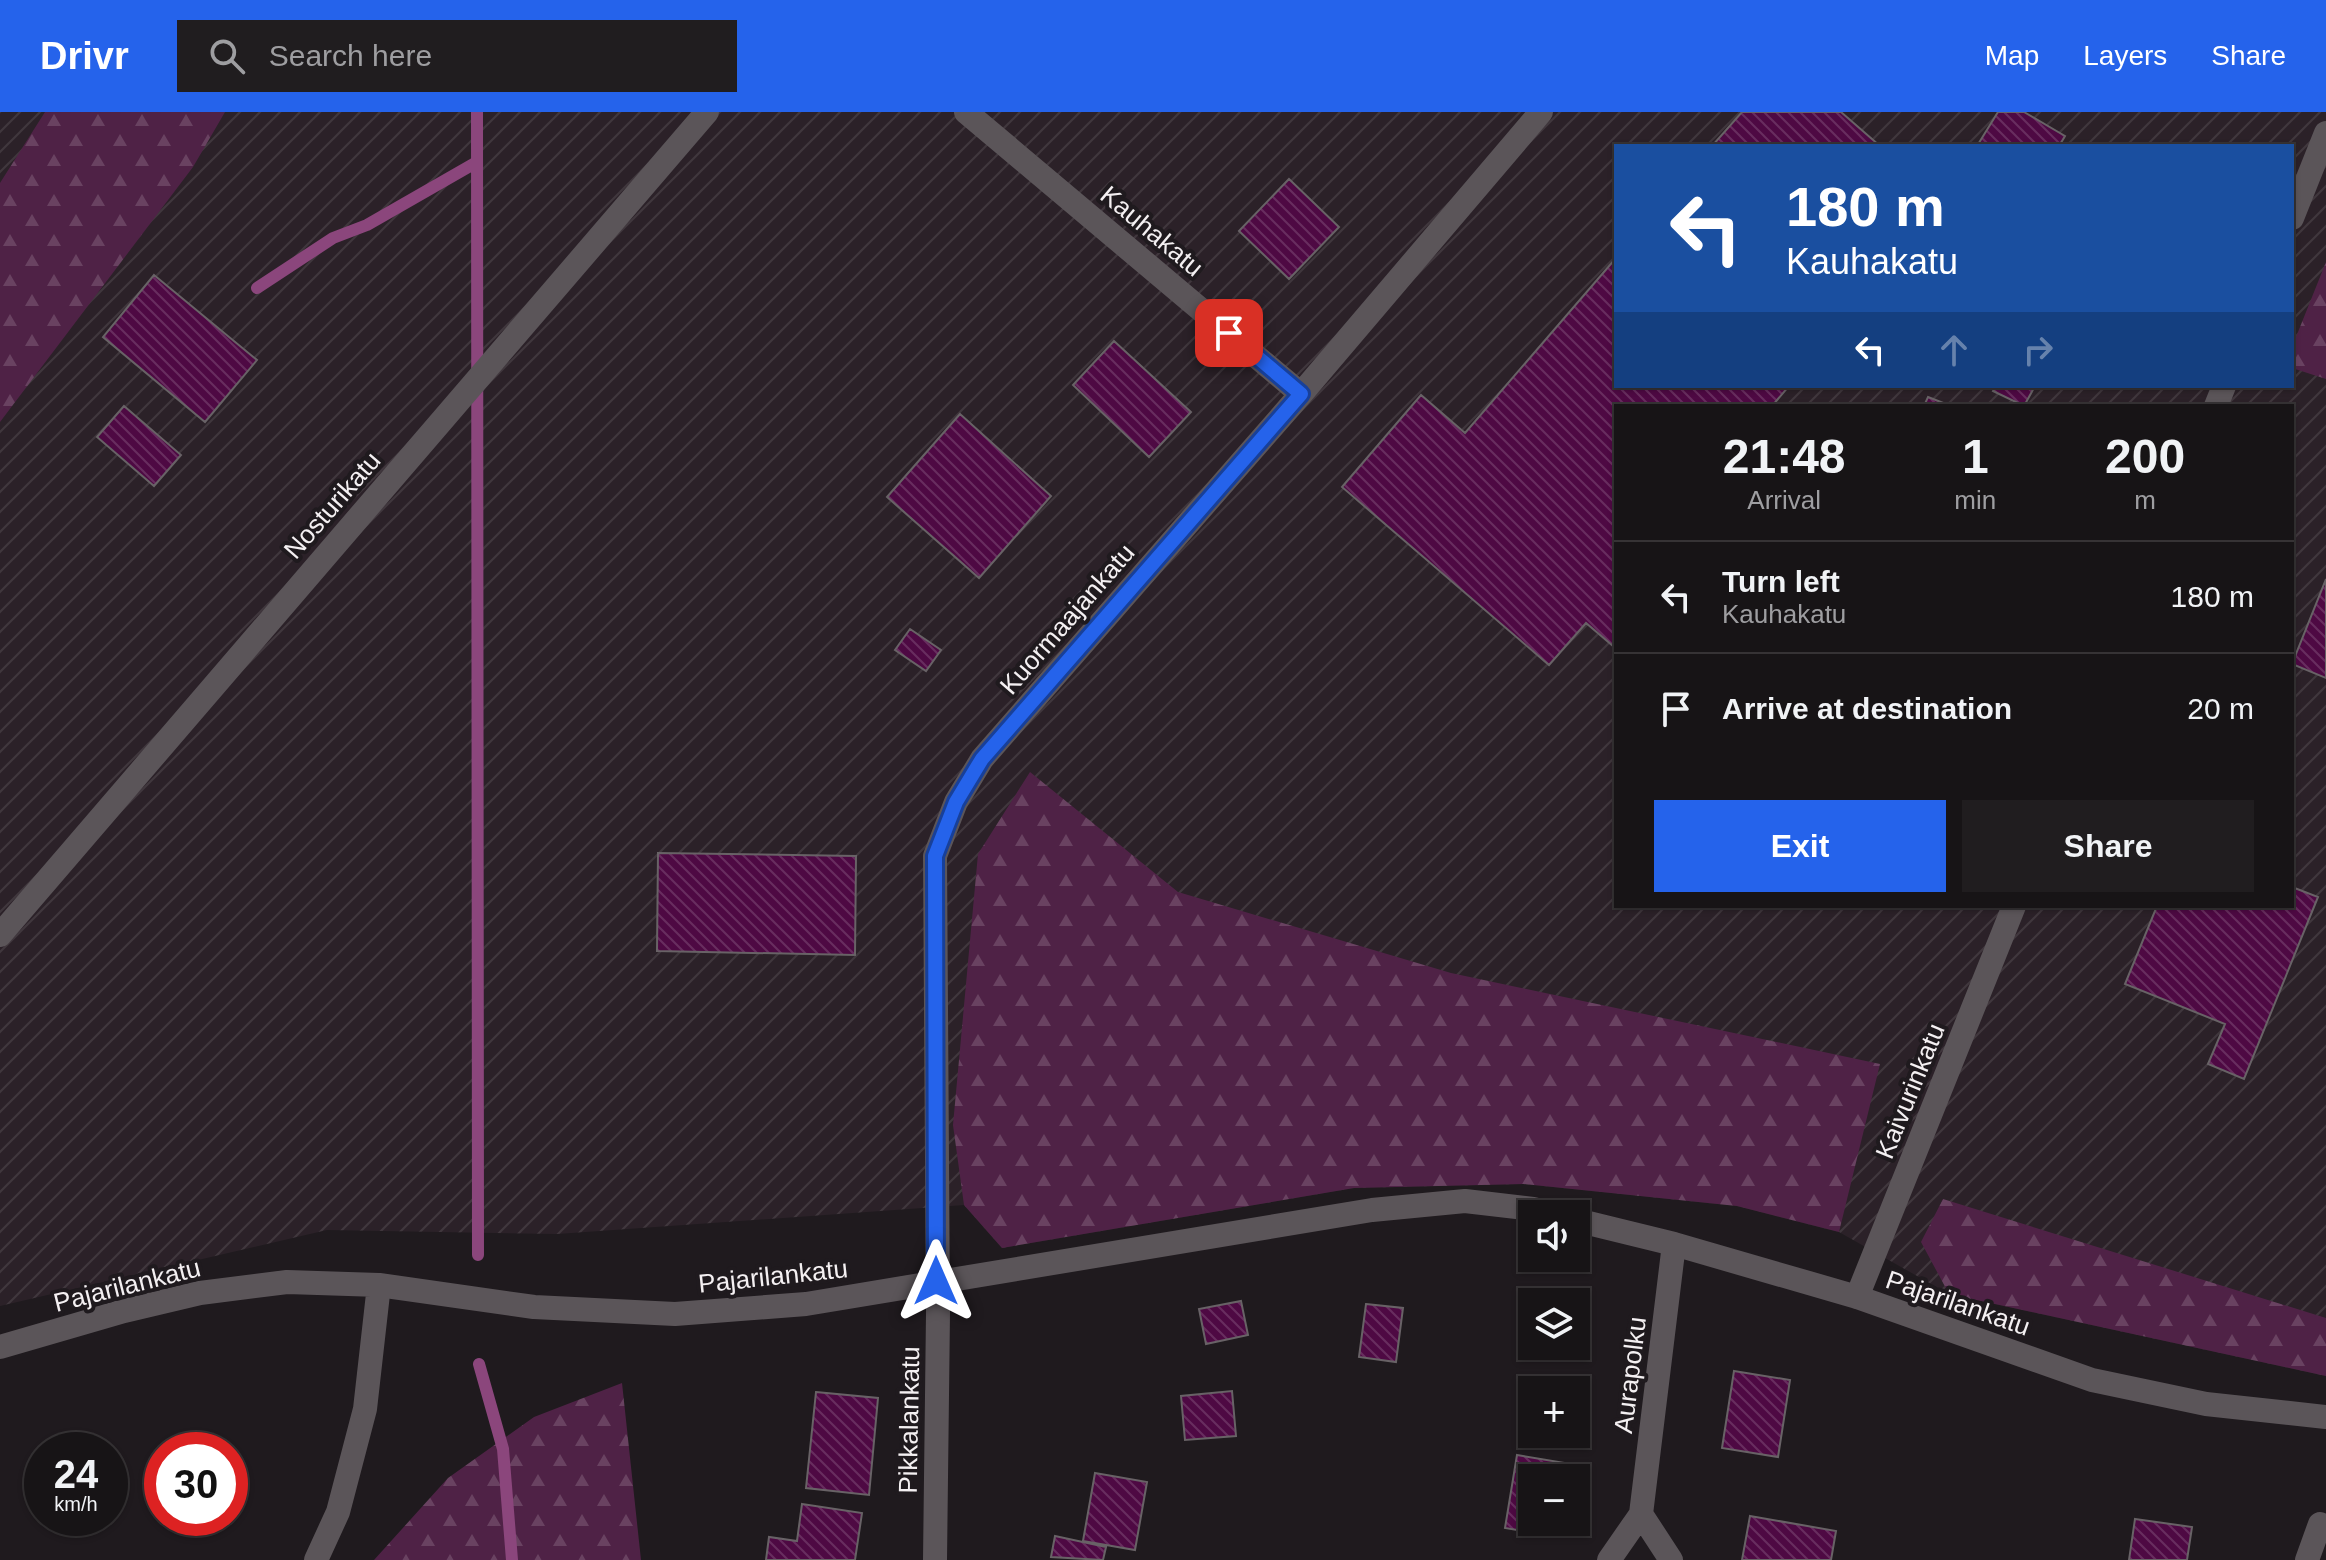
<!DOCTYPE html>
<html lang="en">
<head>
<meta charset="utf-8">
<style>
  body { margin:0; font-family:Helvetica,sans-serif; background:#201d1f; color:#f1f3f6; height:100vh; display:flex; flex-direction:column; font-size:30px; white-space:nowrap }
  * { box-sizing:border-box; margin:0 }
  p { font-size:26px; color:#9e9ea1 }
  .icon { flex:none; width:44px; height:44px; fill:none; stroke:currentColor; stroke-width:2; stroke-linecap:round; stroke-linejoin:round }
  .map { position:relative; flex:1; overflow:hidden }
  .panel { position:absolute; left:1614px; top:292px; width:680px; height:504px; display:flex; flex-direction:column; background:#171416; border-radius:0px; box-shadow:0 2px 6px #0004,0 0 0 2px #363335 }
  .panel>* { flex:none }
  .top-card { position:absolute; left:1614px; top:32px; width:680px; height:244px; border-radius:0px; box-shadow:0 2px 6px #0004,0 0 0 2px #363335; background:#1a4fa0; color:#fff; overflow:hidden }
  .fabs { position:absolute; left:1518px; top:1088px; display:grid; gap:16px }
  .fabs a { display:grid; place-items:center; width:72px; height:72px; border-radius:0px; background:#171416; box-shadow:0 2px 6px #0004,0 0 0 2px #363335; font-size:40px }
  .speed { position:absolute; left:24px; top:1320px; display:flex; gap:16px; font-size:40px; font-weight:700; text-align:center }
  .speed>* { display:grid; place-content:center; width:104px; height:104px; border-radius:50%; background:#171416; box-shadow:0 2px 6px #0004,0 0 0 2px #363335; line-height:1 }
  .speed small { font-size:20px; font-weight:400 }
  .speed .limit { border:12px solid #d22; background:#fff; color:#111 }
  .pin { position:absolute; display:grid; place-items:center; width:68px; height:68px; color:#fff; margin:-34px; border-radius:16px; box-shadow:0 4px 12px #0006 }
  .me { position:absolute; width:88px; margin:-44px; rotate:0deg; stroke-linejoin:round; filter:drop-shadow(0 0 6px #0008) }
  .turn { display:flex; align-items:center; gap:28px; height:168px; padding:0 40px; font-size:36px }
  .turn .icon { width:104px; height:104px; stroke-width:2.5 }
  .turn b { display:block; font-size:56px; line-height:68px }
  .lanes { display:flex; align-items:center; height:76px; padding:0 40px; background:#0003; justify-content:center; gap:40px; direction:ltr }
  .lanes .off { opacity:.35 }
  .eta { display:flex; justify-content:space-evenly; align-items:center; height:136px; text-align:center }
  .eta b { font-size:48px; font-weight:800; line-height:56px }
  .primary-button { display:flex; gap:16px; margin-top:auto; padding:16px 40px }
  .primary-button a { flex:1; height:92px; border-radius:0px; background:#2563eb; color:#fff; font-size:32px; font-weight:800; line-height:92px; text-align:center }
  .primary-button a+a { background:#201d1f; color:#f1f3f6 }
  ul { padding:0; list-style:none }
  li { display:flex; align-items:center; gap:24px; height:112px; padding:0 40px; border-top:2px solid #363335 }
  li div { flex:1 }
  li b { display:block; font-size:30px }
  li em { font-style:normal }
  header { display:flex; align-items:center; gap:48px; box-sizing:border-box; height:112px; padding:0 40px; background:#2563eb; color:#fff }
  header strong { font-size:38px }
  nav { display:flex; gap:44px; margin-inline-start:auto; font-size:28px }
  .search { width:560px; height:72px; background:#201d1f; display:flex; align-items:center; gap:20px; box-sizing:border-box; padding:0 28px; border-radius:0px; color:#9e9ea1; font-size:30px }
  .map>svg:first-child { display:block }
</style>
</head>
<body>
<header>
<strong>Drivr</strong>
<div class="search"><svg class="icon" aria-label="search" viewBox="0 0 24 24"><circle cx="10" cy="10" r="6"/><path d="M15 15l6 6"/></svg>Search here</div>
<nav><a>Map</a><a>Layers</a><a>Share</a></nav>
</header>
<div class="map">
<svg width="2326" height="1448" viewBox="0 0 2326 1448">
  <defs>
    <pattern id="industrial-furrows" width="10" height="10" patternUnits="userSpaceOnUse" patternTransform="scale(2)"><rect width="10" height="10" fill="#2b2128"/><path d="M-1 1l2-2M0 10L10 0M9 11l2-2" fill="none" stroke="#40373d"/></pattern>
    <pattern id="forest-firs" width="22" height="20" patternUnits="userSpaceOnUse" patternTransform="scale(2)"><rect width="22" height="20" fill="#4f2246"/><path d="M5 1l3.5 6h-7zM16 11l3.5 6h-7z" fill="#694261"/></pattern>
    <pattern id="building-back-hatch" width="6" height="6" patternUnits="userSpaceOnUse" patternTransform="scale(2)"><rect width="6" height="6" fill="#4e0943"/><path d="M-1 5l2 2M0 0l6 6M5-1l2 2" fill="none" stroke="#682d5f"/></pattern>
  </defs>
  <rect width="100%" height="100%" fill="#1f1a1e"/>
  <path fill="url(#industrial-furrows)" fill-rule="evenodd" d="M0 0H2326V1264L1949 1182 1839 1120 1737 1094 1523 1072 1354 1076 1002 1136 964 1093 557 1122 327 1118 0 1194ZM1616 34H2292V274H1616ZM1616 294H2292V794H1616Z"/>
  <path fill="url(#forest-firs)" d="M45 0H225L193 55 0 310V71Z
    M2326 150V267L2292 256V235Z
    M1030 660 1178 780 1451 861 1880 952 1839 1120 1737 1094 1523 1072 1354 1076 1002 1136 964 1093 953 1013 978 742Z
    M1943 1087 2326 1206V1264L1949 1182 1921 1130Z
    M622 1271 641 1448H374L448 1366 534 1305Z"/>
  <g fill="none" stroke-linecap="round" stroke-linejoin="round">
    <path stroke="#8b467c" stroke-width="12" d="M477 0 478 1143
      M257 176 333 126 367 113 477 50
      M479 1252 503 1337 512 1448"/>
  </g>
  <path fill="url(#building-back-hatch)" stroke="#686266" stroke-width="2" d="M1742 0H1841L1880 34H1712Z
    M1998 0H2024L2065 24 2059 34H1977Z
    M1289 67 1339 115 1289 167 1239 119Z
    M1616 146V274H1789L1772 294H1616V530L1613 534 1586 511 1549 553 1342 375 1421 283 1465 321Z
    M154 163 257 248 205 310 103 225Z
    M1114 229 1191 300 1149 345 1073 273Z
    M1996 274H2035L2024 294 1993 279Z
    M1928 285 1951 294H1924Z
    M124 294 181 343 154 374 97 325Z
    M960 302 1051 384 979 466 887 385Z
    M2326 467V566L2292 552Z
    M910 517 941 538 926 559 895 538Z
    M658 741 856 744 855 843 657 839Z
    M2292 775 2318 785 2244 967 2208 952 2225 912 2125 872 2157 794H2292Z
    M1241 1189 1248 1223 1206 1232 1199 1197Z
    M1366 1192 1403 1196 1396 1250 1359 1245Z
    M1734 1259 1790 1268 1778 1345 1722 1336Z
    M1232 1279 1236 1324 1185 1328 1181 1284Z
    M816 1280 878 1286 869 1383 806 1376Z
    M1517 1343 1565 1351 1563 1366H1532V1410H1556L1553 1424 1505 1416Z
    M1095 1361 1147 1370 1135 1438 1083 1429Z
    M802 1392 862 1401 855 1448H766L769 1425 797 1429Z
    M1750 1404 1836 1419 1831 1448H1742Z
    M2135 1407 2192 1415 2187 1448H2129Z
    M1055 1424 1106 1435 1103 1448 1051 1445Z"/>
  <g fill="none" stroke-linecap="round" stroke-linejoin="round">
    <path stroke="#5b5559" stroke-width="24" d="M966 0 1301 282
      M2292 106 2326 21
      M2216 294 2224 274
      M0 823 707 0
      M1576 1108 1674 1132 1857 1185 2092 1268 2206 1292 2326 1305
      M1857 1185 2014 794
      M0 1235 124 1199 200 1181 287 1170 379 1173 534 1195 675 1202 806 1192 1372 1098 1465 1089 1533 1097 1554 1102
      M1641 1402 1671 1448
      M316 1448 338 1400 365 1297 379 1173
      M935 1448 938 1201 935 744 956 690 982 647 1301 282 1541 0
      M1609 1448 1641 1402 1674 1132
      M2307 1448 2320 1412"/>
  </g>
  <g fill="none" stroke-linecap="round" stroke-linejoin="round">
    <g stroke="#184099" stroke-width="20">
      <path id="route" d="M936 1169 935 744 956 690 982 647 1301 282 1229 221"/>
    </g>
    <use href="#route" stroke="#2563eb" stroke-width="14"/>
  </g>
  <g text-anchor="middle" stroke-width="8" stroke-linejoin="round" paint-order="stroke">
    <g font-size="26" fill="#f4f0f2" stroke="#1f1a1e">
      <text transform="translate(1152 119) rotate(40)" y="9">Kauhakatu</text>
      <text transform="translate(332 393) rotate(-49)" y="9">Nosturikatu</text>
      <text transform="translate(1067 507) rotate(-49)" y="9">Kuormaajankatu</text>
      <text transform="translate(1910 979) rotate(-68)" y="9">Kaivurinkatu</text>
      <text transform="translate(773 1164) rotate(-6)" y="9">Pajarilankatu</text>
      <text transform="translate(127 1173) rotate(-14)" y="9">Pajarilankatu</text>
      <text transform="translate(1958 1191) rotate(19)" y="9">Pajarilankatu</text>
      <text transform="translate(1630 1263) rotate(-83)" y="9">Aurapolku</text>
      <text transform="translate(909 1308) rotate(-89)" y="9">Pikkalankatu</text>
    </g>
  </g>
</svg>
<div class="fabs">
<a><svg class="icon" aria-label="sound" viewBox="0 0 24 24"><path d="M4 9h4l5-4v14l-5-4H4zM17 9q2 3 0 6"/></svg></a>
<a><svg class="icon" aria-label="layers" viewBox="0 0 24 24"><path d="M12 4l9 5-9 5-9-5zM3 14l9 5 9-5"/></svg></a>
<a>+</a>
<a>−</a>
</div>
<div class="speed"><div>24<small>km/h</small></div><div class="limit">30</div></div>
<div class="pin" style="left:1229px;top:221px;background:#d93025"><svg class="icon" aria-label="arrive" viewBox="0 0 24 24"><path d="M6 21V4h12l-3 4 3 4H6"/></svg></div>
<svg class="me" style="left:936px;top:1169px" viewBox="-20 -20 40 40"><path d="M0-17L14 15 0 8-14 15z" fill="#2563eb" stroke="#fff" stroke-width="4"/></svg>
<div class="top-card">
<div class="turn"><svg class="icon" aria-label="left" viewBox="0 0 24 24"><path d="M17 20v-9H6M10 6l-5 5 5 5"/></svg><div><b>180 m</b>Kauhakatu</div></div>
<div class="lanes"><svg class="icon" aria-label="left" viewBox="0 0 24 24"><path d="M17 20v-9H6M10 6l-5 5 5 5"/></svg><svg class="icon off" aria-label="ahead" viewBox="0 0 24 24"><path d="M12 20V5M6 11l6-6 6 6"/></svg><svg class="icon off" aria-label="right" viewBox="0 0 24 24"><path d="M7 20v-9h11M14 6l5 5-5 5"/></svg></div>
</div>
<section class="panel">
<div class="eta">
<div><b>21:48</b><p>Arrival</p></div>
<div><b>1</b><p>min</p></div>
<div><b>200</b><p>m</p></div>
</div>
<ul>
<li><svg class="icon" aria-label="left" viewBox="0 0 24 24"><path d="M17 20v-9H6M10 6l-5 5 5 5"/></svg><div><b>Turn left</b><p>Kauhakatu</p></div><em>180 m</em></li>
<li><svg class="icon" aria-label="arrive" viewBox="0 0 24 24"><path d="M6 21V4h12l-3 4 3 4H6"/></svg><div><b>Arrive at destination</b></div><em>20 m</em></li>
</ul>
<div class="primary-button"><a>Exit</a><a>Share</a></div>
</section>
</div>
</body>
</html>
